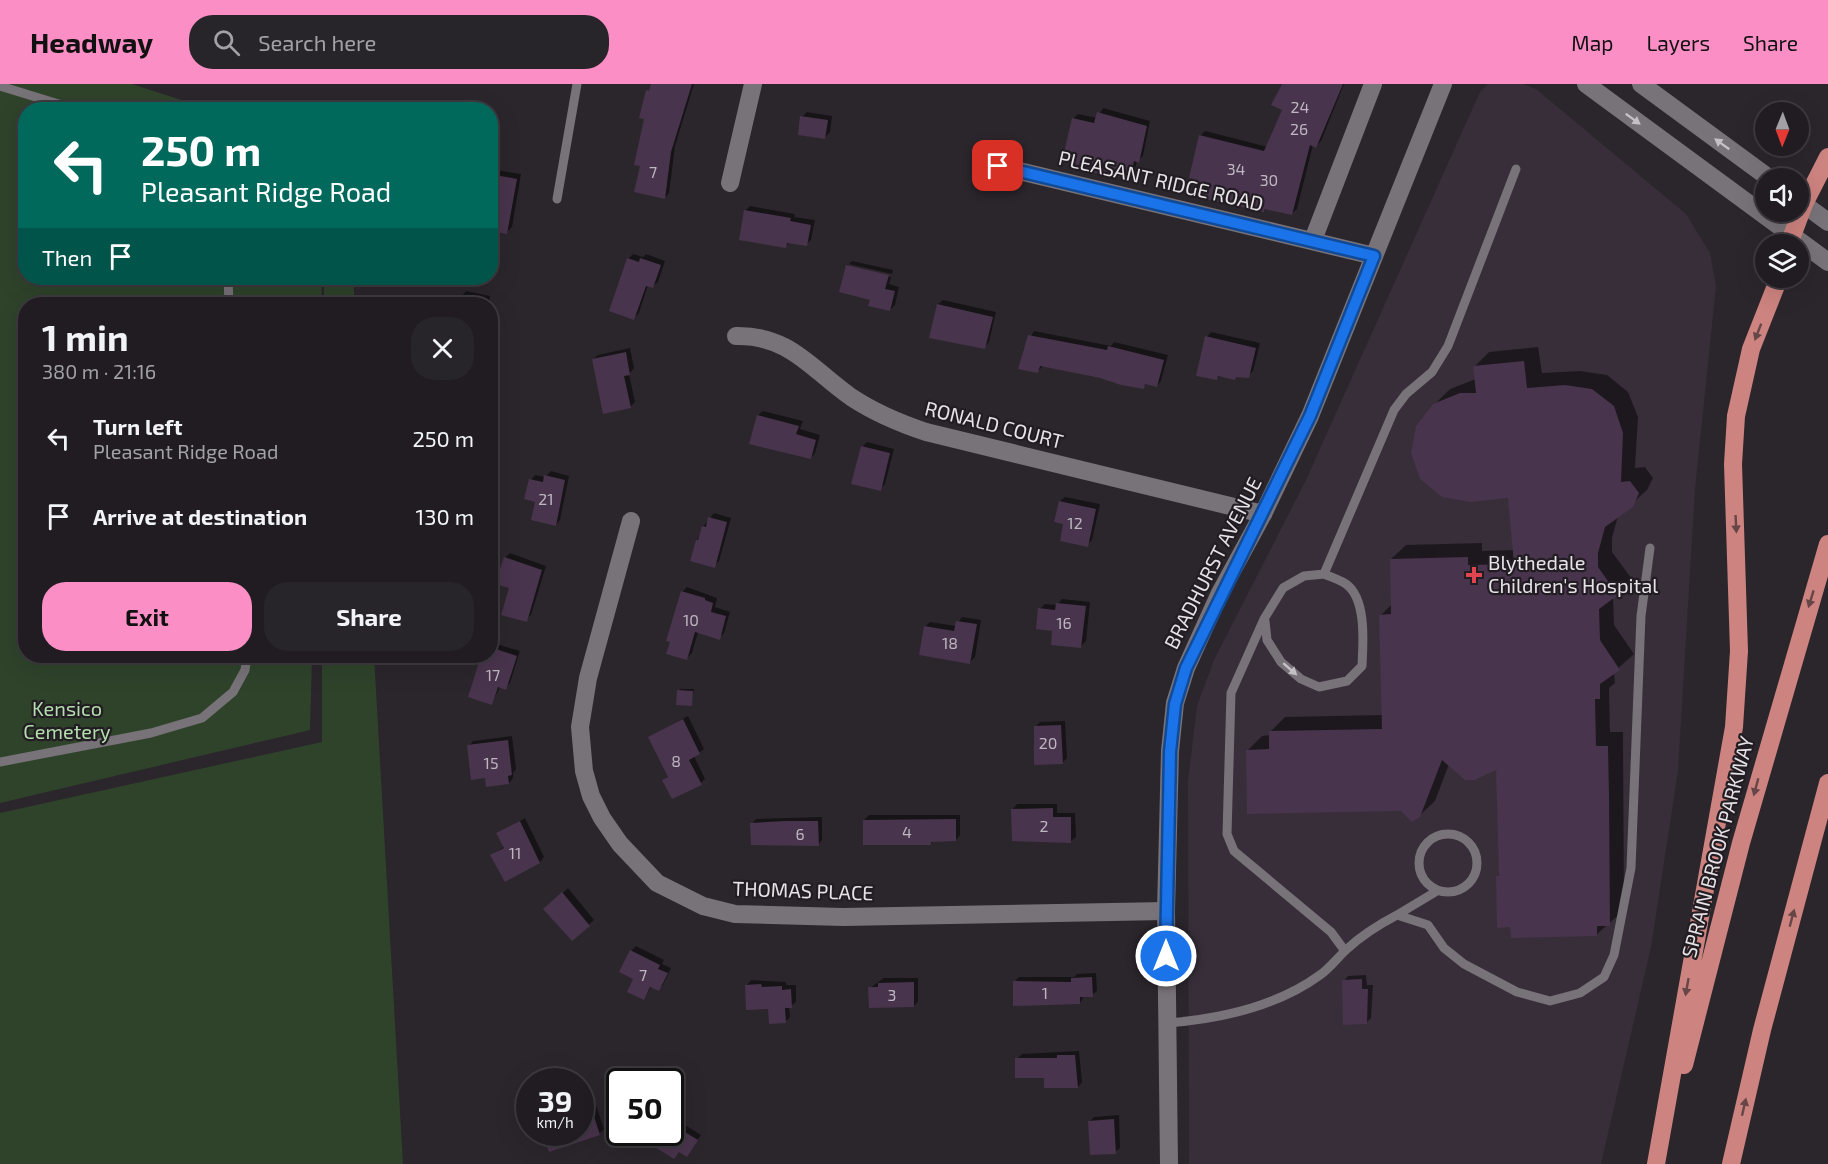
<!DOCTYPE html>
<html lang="en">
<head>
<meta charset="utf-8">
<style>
  body { margin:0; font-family:"Exo 2",sans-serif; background:#28252a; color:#f1f3f6; height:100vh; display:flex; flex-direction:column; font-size:22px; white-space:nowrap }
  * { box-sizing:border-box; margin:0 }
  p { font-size:20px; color:#a2a1a5 }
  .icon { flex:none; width:33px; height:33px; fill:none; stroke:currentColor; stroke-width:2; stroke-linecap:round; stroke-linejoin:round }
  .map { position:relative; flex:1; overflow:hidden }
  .sheet { position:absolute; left:18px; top:213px; width:480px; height:366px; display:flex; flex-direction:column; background:#201c21; border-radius:24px; box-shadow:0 6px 24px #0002,0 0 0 2px #3d3a3f }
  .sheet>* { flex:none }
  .guide { position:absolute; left:18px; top:18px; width:480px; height:183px; border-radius:24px; box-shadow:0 6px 24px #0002,0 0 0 2px #3d3a3f; background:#00695c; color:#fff; overflow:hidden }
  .needle { width:39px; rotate:181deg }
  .buttons { position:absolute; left:1755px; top:18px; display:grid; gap:12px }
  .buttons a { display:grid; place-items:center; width:54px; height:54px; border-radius:50%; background:#201c21; box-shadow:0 6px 24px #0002,0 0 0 2px #3d3a3f; font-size:30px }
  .speed { position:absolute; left:516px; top:984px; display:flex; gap:12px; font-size:30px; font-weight:700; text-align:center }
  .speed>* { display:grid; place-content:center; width:78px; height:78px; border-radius:50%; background:#201c21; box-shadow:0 6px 24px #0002,0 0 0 2px #3d3a3f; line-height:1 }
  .speed small { font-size:15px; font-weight:400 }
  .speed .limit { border:3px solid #111; border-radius:9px; background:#fff; color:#111 }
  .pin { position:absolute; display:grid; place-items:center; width:51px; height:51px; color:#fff; margin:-26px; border-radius:12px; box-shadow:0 3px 9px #0006 }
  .me { position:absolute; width:66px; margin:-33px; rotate:0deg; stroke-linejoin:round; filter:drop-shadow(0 0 4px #0008) }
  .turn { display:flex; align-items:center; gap:21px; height:126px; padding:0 24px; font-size:27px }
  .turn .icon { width:78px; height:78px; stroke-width:2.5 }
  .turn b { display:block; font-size:42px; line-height:51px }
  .then { display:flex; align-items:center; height:57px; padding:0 24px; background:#0003; gap:12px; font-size:22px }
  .round { display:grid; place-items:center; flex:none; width:63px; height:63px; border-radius:24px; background:#28252a }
  .head { display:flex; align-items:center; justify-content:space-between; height:102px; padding:0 24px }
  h1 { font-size:36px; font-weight:700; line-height:45px }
  .button { display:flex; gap:12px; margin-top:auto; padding:12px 24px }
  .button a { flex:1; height:69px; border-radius:24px; background:#fb8fc5; color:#111; font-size:24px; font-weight:700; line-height:69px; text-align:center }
  .button a+a { background:#28252a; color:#f1f3f6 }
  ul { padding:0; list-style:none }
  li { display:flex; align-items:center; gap:18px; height:78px; padding:0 24px }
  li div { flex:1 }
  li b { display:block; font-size:22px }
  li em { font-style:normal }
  header { display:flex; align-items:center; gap:36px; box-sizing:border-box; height:84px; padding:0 30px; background:#fb8fc5; color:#111 }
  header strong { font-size:28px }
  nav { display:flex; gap:33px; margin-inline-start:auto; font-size:21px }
  .search { width:420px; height:54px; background:#28252a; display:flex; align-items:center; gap:15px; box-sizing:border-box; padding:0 21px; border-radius:24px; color:#a2a1a5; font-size:22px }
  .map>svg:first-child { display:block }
</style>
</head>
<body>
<header>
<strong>Headway</strong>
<div class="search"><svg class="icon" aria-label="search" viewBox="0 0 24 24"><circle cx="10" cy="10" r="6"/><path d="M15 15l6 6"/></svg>Search here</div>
<nav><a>Map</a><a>Layers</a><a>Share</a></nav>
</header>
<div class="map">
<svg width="1828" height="1080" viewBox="0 0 1828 1080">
  <rect width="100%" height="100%" fill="#2b262c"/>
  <path fill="#372e39" d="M1488 0H1523L1536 5 1686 130 1710 169 1716 202 1695 405 1678 687 1651 863 1601 1080H1189L1188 697 1197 622 1214 576 1306 396 1480 8Z"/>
  <path fill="#2f432b" d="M0 0H132L209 25 26 26V194H322L321 220H26V572H312L310 646 0 719Z
    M324 194H353L355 220H324Z
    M322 572H374L403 1080H0V729L322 658Z"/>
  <path fill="#0007" d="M652 0H694L675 62 669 109 665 114Z
    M1282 0H1344L1321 57 1316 62 1313 61 1297 125 1292 129 1266 123 1263 126 1198 95 1200 52 1205 47 1268 63 1284 25 1273 20Z
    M1103 24 1150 37 1143 72 1137 77 1134 89 1129 94 1092 82 1073 35 1078 30 1097 34Z
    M807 28 832 32 830 48 825 53 802 33Z
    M490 85 521 90 512 143 507 148 490 145Z
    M750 122 795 130 794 133 815 136 811 156 806 160 790 158 785 163 745 127Z
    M633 170 643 173 646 170 665 177 658 198 653 202 648 201 639 229 634 234 628 175Z
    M852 177 893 186 892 190 849 180Z
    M848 180V183L891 193 889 200 899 203 895 221 890 226 872 214 847 182Z
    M466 207 490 212 489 220H460L462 212Z
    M943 216 996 228 989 258 985 263 938 220Z
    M1034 247 1111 262 1114 258 1168 271 1161 297 1157 302 1147 299 1143 303 1043 282 1038 287 1020 284 1024 264Z
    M1211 248 1260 259 1253 287 1248 292 1220 291 1217 295 1207 253Z
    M1538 263 1542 289 1580 287 1607 291 1628 308 1638 333 1635 384 1645 383 1653 394 1647 406 1618 432 1612 454V468L1632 495 1613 512 1614 541 1634 570 1614 588 1615 599 1609 604 1610 648H1623L1624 826 1596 851 1512 842 1498 792 1500 790 1497 684 1449 680 1435 717 1419 732 1248 666 1262 652 1270 651V648L1285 633 1383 631 1381 531 1392 520 1391 475 1406 461 1482 459V467L1514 466 1509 413 1434 321 1450 305 1476 295 1474 283 1489 268Z
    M630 264 634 284 629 290 635 318 630 323 593 275 598 271Z
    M763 327 803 337 800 345 820 351 815 369 811 374 758 331Z
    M867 358 894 365 885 400 880 405 862 363Z
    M551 387 569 392 560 436 556 441 537 417 531 396 535 391 545 393Z
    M1065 413 1100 420 1092 456 1087 461 1065 438 1060 417Z
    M714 429 731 434 719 477 714 482 697 456 703 443Z
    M510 469 546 482 531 531 526 536 511 503 505 474Z
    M687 503 717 514 715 523 730 528 724 549 719 554 698 548 692 569 687 574 682 508Z
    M1062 515 1090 518 1086 557 1081 562 1054 545 1040 525 1045 520 1057 521Z
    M962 533 981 536 975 573 970 578 925 543 930 538 956 542Z
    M490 558 520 567 510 599 505 604 500 603 492 619 470 612 482 572H490Z
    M681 605H694L691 621 679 606Z
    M688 632 704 665 694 672 705 695 701 699 664 696 669 691 650 653Z
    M1065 637 1067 674 1062 679 1035 643 1040 638Z
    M512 652 516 685 513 689V694L509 699 486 693 469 662 473 657Z
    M1017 720H1057V729H1075L1076 753 1071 757 1013 725Z
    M869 731H960V751L956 756H934L931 760 864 736Z
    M822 733V756L818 761 752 740 756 735Z
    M525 734 544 773 540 778 492 771 505 762 498 750Z
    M568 804 594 836 573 855 545 825Z
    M636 862 664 876 662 880 671 884 663 901 658 906 652 902 644 914 635 894 631 867Z
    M1096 889 1097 907 1092 911 1084 912 1080 919 1014 898 1019 893H1074L1077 890Z
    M1366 891 1367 901H1373L1371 934 1366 939 1344 897 1348 892Z
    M884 894H918V917L914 922 870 904Z
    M751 896 786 898V901H796V918L789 923 790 933 785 938 747 901Z
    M1079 967 1082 998 1078 1003 1046 993 1017 975 1022 970Z
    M670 1020 679 1025 674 1034 701 1051 687 1071 680 1067 674 1073Z
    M596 1021 604 1045 599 1050 580 1048 588 1024Z
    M1119 1031 1120 1064 1115 1068 1090 1037 1094 1033Z"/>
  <path fill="#48344c" d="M651 0H692L671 68 665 115 634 108 640 82 634 81 644 35 639 34 646 6 649 7Z
    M1282 0H1343L1316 64 1310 61 1292 131 1264 125V128L1192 112 1196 96 1189 94 1199 51 1264 67 1282 26 1271 21Z
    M1097 28 1147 42 1139 79 1134 77 1130 95 1090 88 1091 84 1062 77 1072 34 1094 39Z
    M800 32 828 36 825 55 798 51Z
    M490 90 517 95 507 150 490 147Z
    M744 126 791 134 790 137 811 141 807 162 787 159 786 164 739 156Z
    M627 174 639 178 640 174 661 181 653 204 646 202 634 236 609 227Z
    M846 181 889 191 885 205 895 207 890 227 868 222 870 216 839 208Z
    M937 220 993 233 985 265 929 254Z
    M1028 251 1107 266 1108 262 1164 276 1157 303 1145 300 1144 305 1121 301 1100 294 1040 282 1038 289 1018 285Z
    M1205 252 1256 264 1249 294 1236 293 1235 296 1218 292 1217 296 1196 292Z
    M626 268 630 291 624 292 631 324 603 330 592 275Z
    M1524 277 1527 304 1565 301 1592 305 1614 322 1623 349 1621 398 1630 397 1639 409 1633 423 1605 443 1598 469V483L1618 511 1599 525 1600 556 1620 586 1600 600V615H1595L1596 662H1608L1609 713 1610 842H1597V852L1511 854 1510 843 1497 844 1496 792H1499L1496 686 1475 696H1465L1442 676 1420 733 1412 738 1401 727 1247 730 1246 666 1269 665V647L1382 645 1379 531 1391 530 1390 475 1468 473V481L1514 480 1508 414 1470 418 1442 413 1420 395 1411 369 1416 342 1433 320 1460 309H1476L1473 282Z
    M757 331 799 342 796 350 816 356 811 375 749 360Z
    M861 362 890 369 881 407 851 400Z
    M544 391 565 396 556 442 531 436 535 418 524 415 529 395 543 398Z
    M1059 417 1096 425 1088 463 1060 457 1063 440 1054 438Z
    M708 433 727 438 715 484 690 477 696 456H698L702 442 706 443Z
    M504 473 542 486 527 538 501 531 509 504 495 500Z
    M681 507 705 514V516L713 519 711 528 726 532 720 556 695 548 687 576 666 570 670 558 666 557Z
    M1056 519 1086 522 1081 564 1051 561 1052 547 1036 545 1038 524 1055 526Z
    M956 537 977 540 970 580 919 571 924 542 954 547Z
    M490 563 517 572 506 606 498 603 492 621 468 613 481 572H490Z
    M677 606 693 607 692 622 676 621Z
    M683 635 700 670 689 676 702 701 672 715 662 696 668 693 648 653Z
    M1061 641 1063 680 1034 681V642Z
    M508 656 512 691 508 692 509 700 486 703 485 694 471 696 467 661Z
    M1053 724V733H1071V759L1012 757 1011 725Z
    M956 735V757L931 758V761H863V736Z
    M520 737 540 779 505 798 490 771 504 764 496 749Z
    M786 737H818L819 762 751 761 750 739Z
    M562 808 590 842 572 857 543 825Z
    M630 866 660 881 658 885 668 889 659 907 650 903 644 916 627 908 633 895 619 888Z
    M1092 893 1093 913H1080V920L1013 922V897L1071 898V894Z
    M1362 895V905H1368L1367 940 1343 941 1342 896Z
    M914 898V923L869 924 868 903H878V899Z
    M761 900 762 903 782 902V906L791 905 792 924H785L786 939 769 940 768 925 746 926 745 901Z
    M1057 971H1075L1078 1004H1044V994H1015V974H1057Z
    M584 1002 600 1051 549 1068 542 1048H580V1003Z
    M1114 1035 1116 1070 1090 1071 1088 1037Z
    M670 1039 698 1056 687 1073 679 1068 674 1075 631 1048H670Z"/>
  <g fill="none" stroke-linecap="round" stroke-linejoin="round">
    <path stroke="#787279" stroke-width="9" d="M0 2 78 26
      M557 115 577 0
      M228 194 229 220
      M1265 537 1267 556 1281 578 1301 595 1319 603 1347 597 1362 582C1363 560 1367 515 1346 500 1340 496 1331 493 1324 490
      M0 678 151 649 202 634 233 608 245 586 247 572
      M1419 779a29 29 0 1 1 58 0a29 29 0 1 1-58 0Z
      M1397 831 1437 807
      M1345 867 1331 848 1234 767 1227 750 1231 609 1264 535 1283 504 1304 492 1324 490 1394 326 1406 310 1432 288 1448 262 1516 85
      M1167 939C1220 935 1276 923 1320 891 1330 884 1338 873 1347 865 1362 851 1378 841 1397 831L1428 841 1444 864 1464 880 1517 908 1550 917 1580 909 1604 893 1614 871 1631 784 1641 532 1650 464"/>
    <path stroke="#787279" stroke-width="18" d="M998 82 1374 172
      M730 99 753 0
      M1313 156 1373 0
      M736 252C790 251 811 285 851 313 875 329 899 339 926 348L1263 430
      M631 437 588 594 580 643 584 687 591 712 602 734 620 760 657 799 703 822 735 830 843 833 1166 827"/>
    <path stroke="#787279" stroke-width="18" d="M1586 0 1828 178
      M1641 0 1769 94
      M1798 116 1828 138
      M1169 1080 1166 827 1170 667 1175 619 1186 584 1220 509 1263 430 1310 332 1443 0"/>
    <path stroke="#cd837f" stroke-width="18" d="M1789 160 1804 120 1828 73
      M1684 981 1741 759 1828 460
      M1656 1080 1734 643 1739 567 1733 380 1736 332 1751 265 1779 194
      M1731 1080 1762 946 1828 699"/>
  </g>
  <defs><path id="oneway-solid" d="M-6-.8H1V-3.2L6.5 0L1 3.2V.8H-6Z" transform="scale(1.5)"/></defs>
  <g fill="#c5c0c5">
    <use href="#oneway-solid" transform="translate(1633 35) rotate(36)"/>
    <use href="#oneway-solid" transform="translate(1722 60) rotate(-144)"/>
    <use href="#oneway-solid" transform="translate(1290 585) rotate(41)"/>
  </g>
  <g fill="#664647">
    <use href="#oneway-solid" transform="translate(1758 248) rotate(111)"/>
    <use href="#oneway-solid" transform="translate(1736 440) rotate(87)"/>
    <use href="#oneway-solid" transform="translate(1811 515) rotate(107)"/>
    <use href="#oneway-solid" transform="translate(1756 703) rotate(105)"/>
    <use href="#oneway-solid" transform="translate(1792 834) rotate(-75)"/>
    <use href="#oneway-solid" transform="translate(1687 903) rotate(100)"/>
    <use href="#oneway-solid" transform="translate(1744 1023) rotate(-77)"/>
  </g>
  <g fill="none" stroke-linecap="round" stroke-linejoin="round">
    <g stroke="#114b97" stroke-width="15">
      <path id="route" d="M998 82 1374 172 1310 332 1186 584 1175 620 1170 668 1166 872"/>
    </g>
    <use href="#route" stroke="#1a73e8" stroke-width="10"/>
  </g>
  <path fill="#e0444e" stroke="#211d22" stroke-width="2" d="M1471 482h6v6h6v6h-6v6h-6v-6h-6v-6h6z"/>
  <g text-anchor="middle" stroke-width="4.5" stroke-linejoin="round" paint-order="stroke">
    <g font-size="16" fill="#beb6c0">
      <text x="1300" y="29">24</text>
      <text x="1299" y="51">26</text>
      <text x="1236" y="91">34</text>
      <text x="653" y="94">7</text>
      <text x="1269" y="102">30</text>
      <text x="546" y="421">21</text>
      <text x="1075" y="445">12</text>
      <text x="691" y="542">10</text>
      <text x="1064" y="545">16</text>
      <text x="950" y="565">18</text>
      <text x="493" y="597">17</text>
      <text x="1048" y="665">20</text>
      <text x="676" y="683">8</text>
      <text x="491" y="685">15</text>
      <text x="1044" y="748">2</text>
      <text x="907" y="754">4</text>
      <text x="800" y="756">6</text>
      <text x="515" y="775">11</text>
      <text x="643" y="897">7</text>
      <text x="1045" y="915">1</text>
      <text x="892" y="917">3</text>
    </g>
    <g font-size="20" fill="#e6e2e6" stroke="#211d22">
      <text transform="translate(1161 97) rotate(13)" y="7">PLEASANT RIDGE ROAD</text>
      <text transform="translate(994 341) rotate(14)" y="7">RONALD COURT</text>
      <text transform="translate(1213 479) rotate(-63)" y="7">BRADHURST AVENUE</text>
      <text transform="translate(1718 763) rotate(-75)" y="7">SPRAIN BROOK PARKWAY</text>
      <text transform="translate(803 807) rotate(2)" y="7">THOMAS PLACE</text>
    </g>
    <g font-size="20" fill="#e6e2e6" stroke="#211d22" text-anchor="start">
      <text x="1488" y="486">Blythedale<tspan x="1488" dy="23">Children's Hospital</tspan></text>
    </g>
    <g font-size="20" fill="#b5deae" stroke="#211d22">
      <text x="67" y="632">Kensico<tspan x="67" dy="23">Cemetery</tspan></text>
    </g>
  </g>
</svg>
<div class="buttons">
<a><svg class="needle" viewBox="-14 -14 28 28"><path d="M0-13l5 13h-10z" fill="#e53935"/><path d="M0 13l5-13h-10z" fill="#a2a1a5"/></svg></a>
<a><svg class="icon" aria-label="sound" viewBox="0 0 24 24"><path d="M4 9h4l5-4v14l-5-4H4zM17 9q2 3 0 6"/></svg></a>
<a><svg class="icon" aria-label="layers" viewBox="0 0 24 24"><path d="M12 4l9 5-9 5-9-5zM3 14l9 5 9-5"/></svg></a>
</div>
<div class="speed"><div>39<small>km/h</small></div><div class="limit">50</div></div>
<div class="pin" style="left:998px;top:82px;background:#d93025"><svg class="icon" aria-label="arrive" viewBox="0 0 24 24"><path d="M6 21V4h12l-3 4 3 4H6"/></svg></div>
<svg class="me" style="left:1166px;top:872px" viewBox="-20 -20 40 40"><circle r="17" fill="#1a73e8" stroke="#fff" stroke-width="3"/><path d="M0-11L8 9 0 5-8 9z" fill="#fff"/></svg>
<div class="guide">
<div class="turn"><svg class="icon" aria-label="left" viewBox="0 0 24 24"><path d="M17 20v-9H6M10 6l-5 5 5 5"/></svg><div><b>250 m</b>Pleasant Ridge Road</div></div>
<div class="then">Then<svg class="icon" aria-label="arrive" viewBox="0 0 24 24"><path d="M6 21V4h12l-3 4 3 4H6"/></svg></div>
</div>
<section class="sheet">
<div class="head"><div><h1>1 min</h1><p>380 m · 21:16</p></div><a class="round"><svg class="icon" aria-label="close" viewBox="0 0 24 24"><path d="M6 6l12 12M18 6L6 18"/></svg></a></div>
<ul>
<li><svg class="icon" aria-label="left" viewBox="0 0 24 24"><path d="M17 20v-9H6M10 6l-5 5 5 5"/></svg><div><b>Turn left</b><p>Pleasant Ridge Road</p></div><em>250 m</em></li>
<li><svg class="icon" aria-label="arrive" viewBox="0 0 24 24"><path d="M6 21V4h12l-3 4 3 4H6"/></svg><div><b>Arrive at destination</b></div><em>130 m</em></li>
</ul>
<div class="button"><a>Exit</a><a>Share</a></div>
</section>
</div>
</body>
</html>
